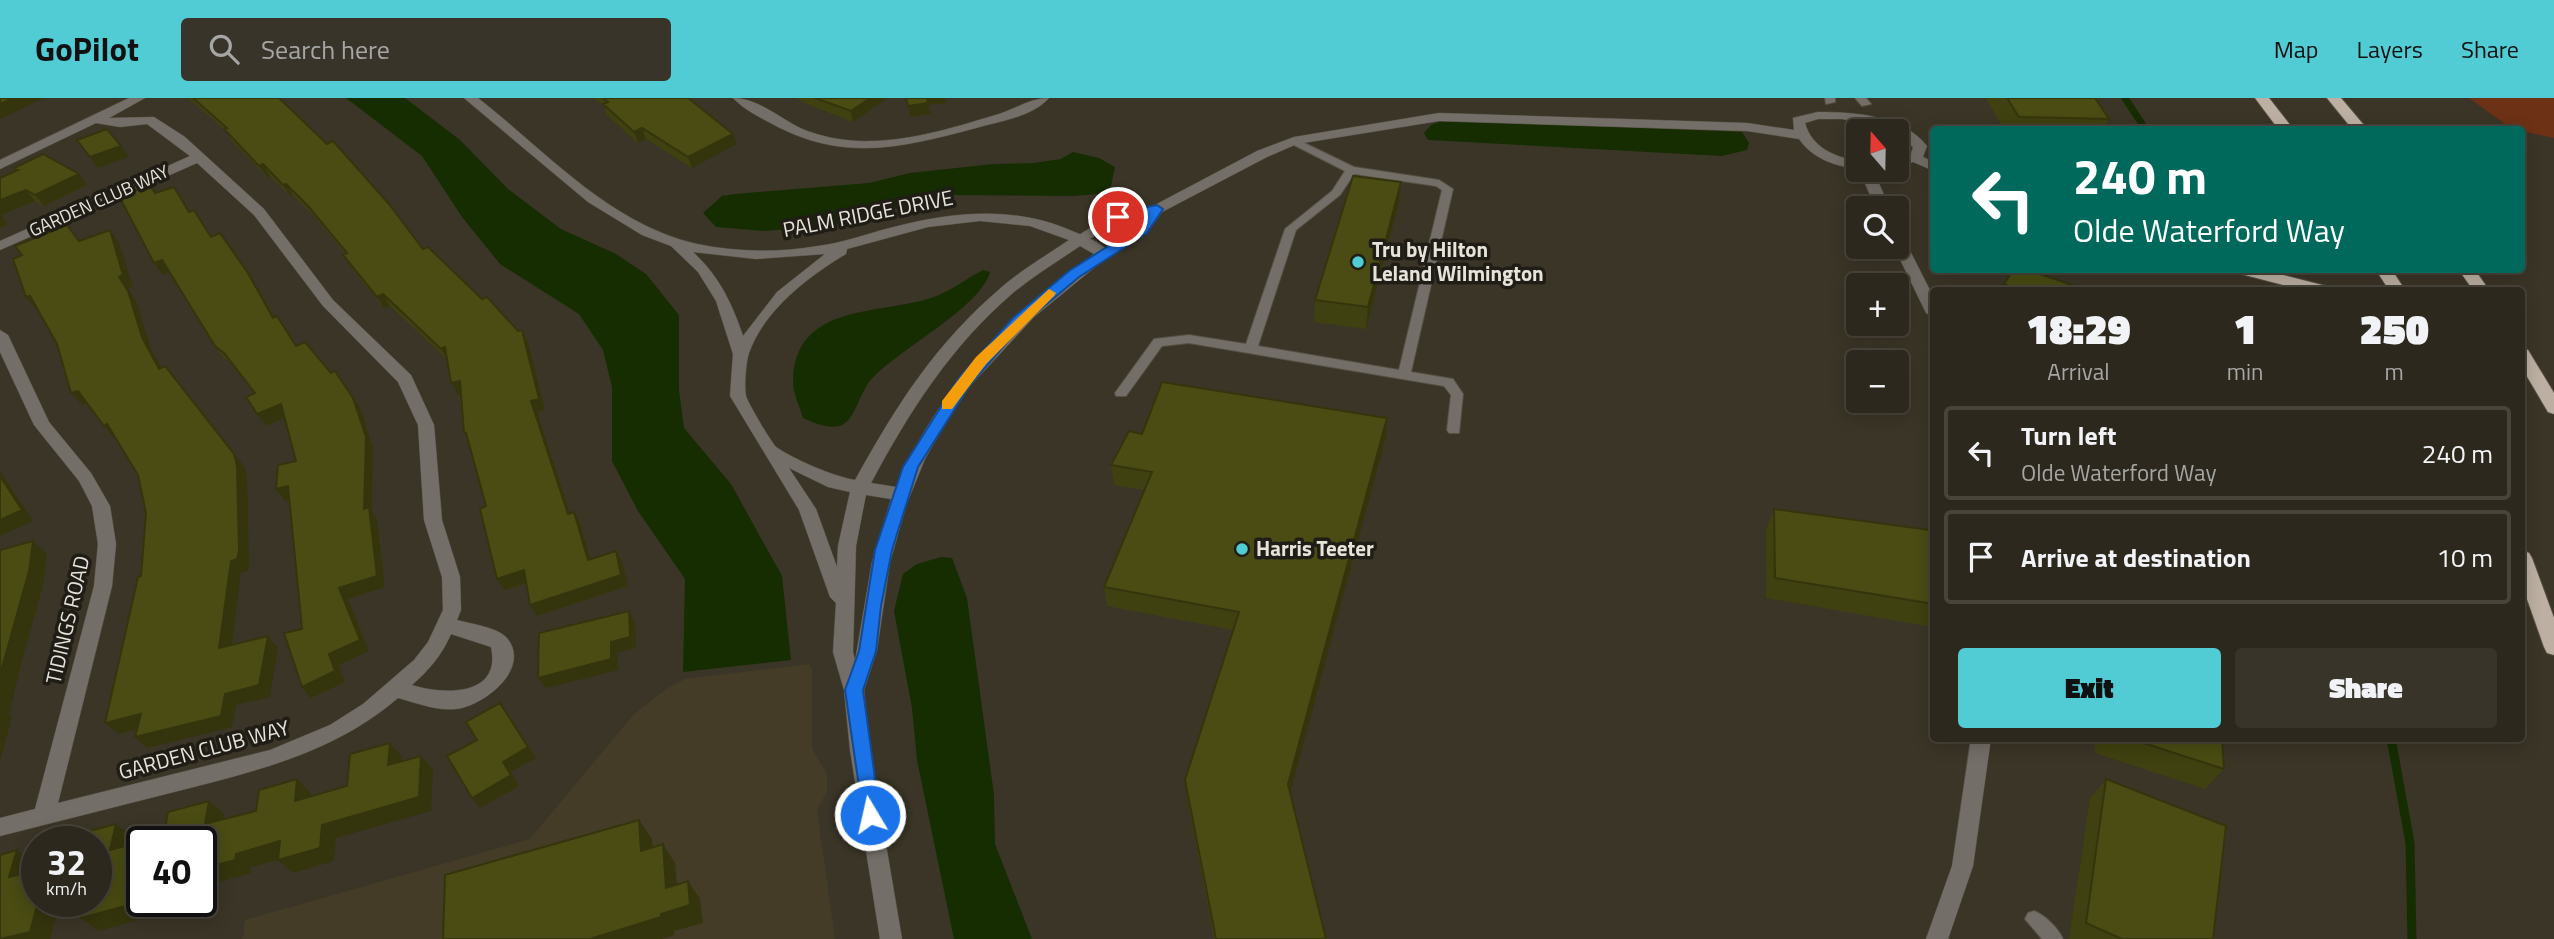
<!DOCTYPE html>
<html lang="en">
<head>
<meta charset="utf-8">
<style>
  body { margin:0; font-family:"Titillium Web",sans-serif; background:#38342a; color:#f1f3f6; height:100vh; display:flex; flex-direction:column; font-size:26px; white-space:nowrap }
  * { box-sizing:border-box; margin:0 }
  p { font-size:23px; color:#a6a6a4 }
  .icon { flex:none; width:38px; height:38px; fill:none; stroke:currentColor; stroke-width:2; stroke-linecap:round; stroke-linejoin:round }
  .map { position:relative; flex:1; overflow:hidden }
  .panel { position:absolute; left:1930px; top:189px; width:595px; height:455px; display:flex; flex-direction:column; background:#2c281d; border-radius:7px; box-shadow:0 4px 18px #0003,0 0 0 2px #48443b }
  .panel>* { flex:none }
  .top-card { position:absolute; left:1930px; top:28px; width:595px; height:147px; border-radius:7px; box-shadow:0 4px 18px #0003,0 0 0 2px #48443b; background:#00695c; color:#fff; overflow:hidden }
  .needle { width:46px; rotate:340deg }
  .fabs { position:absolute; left:1846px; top:21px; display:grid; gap:14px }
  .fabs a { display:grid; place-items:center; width:63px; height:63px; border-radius:7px; background:#2c281d; box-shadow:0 4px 18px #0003,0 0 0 2px #48443b; font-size:35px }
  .speed { position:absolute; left:21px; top:728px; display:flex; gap:14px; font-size:35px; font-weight:700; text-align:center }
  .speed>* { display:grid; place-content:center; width:91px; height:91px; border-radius:50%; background:#2c281d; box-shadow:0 4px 18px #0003,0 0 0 2px #48443b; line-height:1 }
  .speed small { font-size:18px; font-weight:400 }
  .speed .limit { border:4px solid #111; border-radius:10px; background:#fff; color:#111 }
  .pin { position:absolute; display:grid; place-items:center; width:60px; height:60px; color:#fff; margin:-30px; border:4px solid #fff; border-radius:50%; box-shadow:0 2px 7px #0007 }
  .me { position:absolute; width:77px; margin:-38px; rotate:351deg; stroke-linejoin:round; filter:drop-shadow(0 0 5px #0008) }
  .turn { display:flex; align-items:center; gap:24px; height:147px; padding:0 28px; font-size:32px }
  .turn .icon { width:91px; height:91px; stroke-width:2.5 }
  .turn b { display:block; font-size:49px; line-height:60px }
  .eta { display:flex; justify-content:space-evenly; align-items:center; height:119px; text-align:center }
  .eta b { font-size:42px; font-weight:800; line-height:49px }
  .primary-button { display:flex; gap:14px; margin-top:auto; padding:14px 28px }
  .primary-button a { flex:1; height:80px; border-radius:7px; background:#51ccd4; color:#111; font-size:28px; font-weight:800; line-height:80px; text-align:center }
  .primary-button a+a { background:#38342a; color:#f1f3f6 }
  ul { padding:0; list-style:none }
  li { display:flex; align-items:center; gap:21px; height:94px; margin:0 14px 10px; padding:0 14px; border:4px solid #48443b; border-radius:7px }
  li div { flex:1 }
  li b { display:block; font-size:26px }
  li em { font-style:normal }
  header { display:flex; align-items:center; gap:42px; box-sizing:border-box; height:98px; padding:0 35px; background:#51ccd4; color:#111 }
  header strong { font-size:33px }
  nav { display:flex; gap:38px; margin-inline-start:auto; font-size:24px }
  .search { width:490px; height:63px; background:#38342a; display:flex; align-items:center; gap:18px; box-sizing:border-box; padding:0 24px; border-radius:7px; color:#a6a6a4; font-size:26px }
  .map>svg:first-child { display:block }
</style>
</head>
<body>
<header>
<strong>GoPilot</strong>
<div class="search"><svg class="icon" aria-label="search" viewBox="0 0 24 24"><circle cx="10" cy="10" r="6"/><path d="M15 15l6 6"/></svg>Search here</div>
<nav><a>Map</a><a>Layers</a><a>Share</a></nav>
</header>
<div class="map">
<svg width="2554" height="841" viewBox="0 0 2554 841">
  <rect width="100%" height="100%" fill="#3b3527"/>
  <path fill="#443c27" d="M809 566 812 572V650L827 676V694L817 712 835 841H242L245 822 530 741 634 616 666 591 685 581Z"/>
  <path fill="#6d3115" d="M2469 0H2554V40L2512 31Z"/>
  <path fill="#152d00" d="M346 0H405L460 42 508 91 561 131 616 156 646 176 679 217V292L684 330 731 386 782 478 791 562 683 574 685 481 638 413 612 363V289L603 252 579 216 500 166 462 119 422 58Z
    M1445 22 1742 34 1749 45 1747 52 1722 58 1428 42 1424 35 1431 27Z
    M1073 54 1099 60 1115 69 1111 88 1098 96 1073 98 940 97 878 116 823 129 764 133 716 129 703 115 722 98 735 96 869 85 910 75 993 66 1033 65 1061 61Z
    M983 172 990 174C981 210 895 253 870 283 860 294 855 323 840 328 828 331 814 325 803 320 800 309 793 295 793 284 794 205 878 217 931 200 949 194 966 181 983 172Z
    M941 459 952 460 967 500 994 697 995 746 1032 841H954L917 662 912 610 894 513 903 476 917 466Z"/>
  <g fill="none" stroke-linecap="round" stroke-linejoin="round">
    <path stroke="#152d00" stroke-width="7" d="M2125 0 2146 32"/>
    <path stroke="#152d00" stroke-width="9" d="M2391 640 2410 745 2412 841"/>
    <g stroke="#565144" stroke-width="2">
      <path id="service" d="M1825 0H1835V4L1826 6Z
        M1855 0H1866L1871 6 1862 8Z
        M1294 40 1354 69 1439 82 1453 91 1411 274 1453 281 1463 296 1459 335H1449L1447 332 1451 297 1444 288 1189 245 1162 248 1126 298H1116L1115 295 1154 241 1189 237 1246 246 1285 131 1332 93 1345 73 1290 45 1289 43ZM1354 76 1436 88 1442 92 1399 272 1258 248 1296 132 1340 97Z
        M2034 813C2045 817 2058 830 2063 841H2042L2025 821 2028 815Z"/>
    </g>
    <g stroke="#565144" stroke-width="1">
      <path id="minor" d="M129 0H145L109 20 154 19 185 39 264 111 333 202 411 277 434 327 442 422 460 479 461 512 457 522C471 526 497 529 507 540 532 571 483 608 456 611 436 613 417 605 398 600 333 656 252 674 170 695 113 709 57 724 0 738V720L35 711 94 488 98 446 92 408 79 383 34 327 0 254V232L8 237 49 324 91 375 110 408 116 446 112 488 58 705 270 652 330 627 363 606 414 562 428 544 443 512 442 479 424 422 418 327 398 284 323 208 254 117 197 65 0 152V143L190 58 147 26 120 29 96 25 0 71V62ZM451 536 491 549C502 599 443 597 412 587 429 572 442 557 451 536Z
        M733 0C757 0 778 19 800 30 823 40 848 44 873 43 915 42 959 28 999 16 1017 10 1031 0 1049 0 1032 19 1000 23 976 30 904 49 847 64 778 29 763 21 744 12 733 0Z
        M1818 14C1854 14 1903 17 1927 48L1923 59 1934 64V73L1913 64 1897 70V61L1911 56 1913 49 1897 37V33L1842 21H1818L1805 25C1812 50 1835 59 1858 63V71C1835 68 1813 61 1799 41L1747 33 1439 23 1297 46 1267 59 1162 114 1147 135 1109 159H1099L1097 156 1137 129 1145 118 1122 122 1086 143H1076L1074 140 1113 116 1153 108 1257 53 1294 39 1439 15 1747 25 1794 32 1793 20Z
        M1859 72H1873L1890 110H1876Z
        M1897 137 1904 141 1934 200V220L1926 215 1894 149H1897Z
        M1971 640H1991L1973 768 1948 841H1926L1952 768Z"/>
    </g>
    <g stroke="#565144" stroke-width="1">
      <path id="tertiary" d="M464 0H478C546 53 609 126 697 146 736 154 778 155 818 148 843 145 866 136 890 130 950 114 1013 107 1072 133 1085 138 1101 144 1111 156L1034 219 971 287 946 324 925 361 907 405 890 464 877 552 864 592 870 652 902 841H880L850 652 844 592 833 554 836 505 830 499 799 412 730 298 733 256 716 203 698 174 671 148 642 137 588 104ZM980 123 1030 128 1069 142C1047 157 1023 171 1003 188 935 246 898 305 855 382 835 379 793 361 776 349 771 344 748 305 746 298 744 288 746 264 749 255 764 212 809 178 846 156L847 151 928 129ZM1080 148 1094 156C1009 219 938 291 896 389L871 385C910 312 951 248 1014 194 1035 177 1058 163 1080 148ZM693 154 756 161 825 156 777 194 743 238C732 205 719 178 693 154ZM789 370 828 389 850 394 838 448 837 469 816 411ZM866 397 891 401 872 464 855 563 853 554 856 448Z"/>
    </g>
    <g stroke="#565144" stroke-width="2">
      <path id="trunk" d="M2255 0H2269L2294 32H2279Z
        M2327 0H2341L2368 32H2353Z
        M2239 172H2264L2326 188 2328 192H2303L2241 176Z
        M2376 172H2392L2405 192H2389Z
        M2459 172H2475L2489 192H2473Z
        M2522 250 2528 252 2554 295V316L2548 314 2522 270Z
        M2522 452 2529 455 2532 460 2554 520V557L2547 555 2544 549 2522 487Z"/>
    </g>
    <use href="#service" fill="#746e68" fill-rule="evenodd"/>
    <use href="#minor" fill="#746e68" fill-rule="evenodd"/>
    <use href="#tertiary" fill="#746e68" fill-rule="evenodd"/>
    <use href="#trunk" fill="#bdb0a3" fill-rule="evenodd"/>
  </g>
  <path fill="#404110" d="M188 0H279L423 151 518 233 522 232 528 244 545 312 537 314 570 415 580 425 591 461 622 464 628 488 537 518 526 485 505 492 461 296 458 297 451 285 447 261 390 208 384 210 350 168 343 157 345 156 315 119 293 97 290 98 270 78 267 79 231 42 225 32Z
    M594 0H688L737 46 692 70 646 41 638 45 607 17 604 8Z
    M796 0H888L853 24 805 5Z
    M1986 0H2095L2109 21 2103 32H2004Z
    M14 70 79 76 87 87 44 108 35 103 1 117 8 126 0 130V80L16 73Z
    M1401 84 1399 104 1366 231 1314 224 1315 202Z
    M150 87 156 95 174 89 190 113 256 187 275 219 296 248 361 311 373 350 372 414 377 421 385 489 348 501 369 553 339 567 345 584 311 600 302 531 290 401 285 403 276 391 296 363 284 319 266 328 255 295 233 266 224 260 215 248 169 174 163 177 154 165Z
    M2004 186 2087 192H2001Z
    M1142 336 1386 339 1290 694 1326 841H1214L1187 700 1185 682 1233 532 1107 508 1104 489 1144 392 1114 387 1111 367Z
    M1774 411 1934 462V516L1927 528 1766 500V432Z
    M2095 640H2222L2224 671 2205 691 2095 655Z
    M2106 681 2213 841H2069L2090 701Z"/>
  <path fill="#34350d" d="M13 0H44L0 21V6Z
    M870 0H888L853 24 851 13Z
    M927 0H945L946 5 929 7Z
    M928 5 931 16 911 19 908 8Z
    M642 30 646 41 638 45 634 34Z
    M733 36 737 46 692 70 688 59Z
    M121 48 129 59 98 70 90 59Z
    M263 66 270 78 267 79 259 68Z
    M79 76 87 87 44 108 35 97Z
    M1401 84 1399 104 1366 231 1368 209Z
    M286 86 293 97 290 98 283 87Z
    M26 92 35 103 1 117 8 126 0 130V102Z
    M110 132 119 144 133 189 128 190 137 205 151 251 169 283 159 271 142 239 119 179Z
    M162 162 171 174 163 177 154 165Z
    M248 175 256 187 281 231 273 220Z
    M383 196 390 208 384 210 377 199Z
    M30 198 40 210 36 211 26 199Z
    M522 232 528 244 545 312 537 314 574 428 568 416 531 303Z
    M445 249 448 262 441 251Z
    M165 268 244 368 247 379 249 465 248 473 241 475 230 561 219 550Z
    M460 283 467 294 458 297 451 285Z
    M78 293 89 305 82 307 71 295Z
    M353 300 361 311 373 350 372 414 377 421 385 489 348 501 369 553 339 567 345 584 311 600 302 589 329 556 339 490 364 411Z
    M281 306 289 317 266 328 257 316Z
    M1387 320 1386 339 1288 703V686Z
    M107 326 118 338 114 340 104 328Z
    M0 373 33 423 0 438Z
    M288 388 297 400 285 403 276 391Z
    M574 414 580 425 594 473 588 462Z
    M33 443 47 456 43 487 20 570 9 616 12 618 0 663V577Z
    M616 453 622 464 628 488 537 518 530 507Z
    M524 472 531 483 505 492 497 481Z
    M629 513 635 524 636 550 617 555 618 572 546 590 538 580Z
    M268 538 278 550 270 599 236 607 232 629 147 650 135 639 225 596Z
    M500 605 536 660 511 674 519 688 480 710 472 700 503 664Z
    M141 616 153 627 118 636 105 625Z
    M390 645 402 659 401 681 388 667Z
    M421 658 433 672 431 713 336 740 334 763 293 775 278 762 322 727Z
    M297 681 311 695 309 717 295 703Z
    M209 703 224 716 221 740 205 726Z
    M639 722 652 741 654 771 641 753Z
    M116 726 133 740 127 765 110 752Z
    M280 743 295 757 251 769V775L201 789V771L236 756Z
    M663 746 675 765 679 808 666 790Z
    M17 752 35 766 28 792 9 779Z
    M688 783 700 801 703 825 674 833V837L662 841H590L661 816Z
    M142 788V803H153L150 819 99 833 81 820 137 789Z
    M41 803H96L106 804 57 817 50 841H3L38 804Z"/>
  <path fill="#4a4c13" stroke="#34350d" stroke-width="2" d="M0 0H13L0 6Z
    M193 0H279L327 46 333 43 389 106 423 151 428 149 482 201 487 199 518 233 522 232 539 301 531 303 568 416 574 414 588 462 616 453 621 477 530 507 524 472 497 481 480 411 486 408 466 335H464L460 283 451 285 445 249 441 251 383 196 377 199 343 157 347 155 308 108 286 86 283 87 263 66 259 68 224 31 227 30Z
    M603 0H688L733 36 688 59 642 30 634 34 603 6 608 4Z
    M815 0H870L851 13Z
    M906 0H927L928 5 908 8Z
    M2007 0H2095L2109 21 2019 19Z
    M107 31 121 48 90 59 77 42Z
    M43 56 79 76 35 97 26 92 0 102V80L18 72 14 70Z
    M1353 78 1401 84 1368 209 1315 202Z
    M150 87 155 95 174 89 189 114 194 112 211 139 220 135 248 175 273 220 277 218 296 248 305 244 331 275 335 273 353 300 366 339 364 411 369 409 377 478 339 490 360 542 329 556 335 573 302 589 284 535 302 531 288 388 276 391 278 367 296 363 281 306 257 316 246 299 255 295 224 255 215 248 162 162 154 165 119 98Z
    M67 127 79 143 110 132 123 177 119 179 128 193 142 239 159 271 165 268 234 356 237 368 239 453 237 461 231 463 219 550 268 538 259 587 225 596 221 618 135 639 141 616 105 625 138 479 141 478 146 415 138 377 107 326 104 328 78 293 71 295 57 246 30 198 26 199 13 161 22 157 15 148Z
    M2013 172H2028L2087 192H2020L2004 186Z
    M1162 284 1387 320 1288 686 1326 841H1216L1185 682 1239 514 1104 489 1152 374 1111 367 1129 333 1142 336Z
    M0 378 22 412 0 422Z
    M1774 411 1930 432 1934 462V506L1775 480Z
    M33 443 29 473 0 577V452Z
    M629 513 630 539 611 544V561L538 580 539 535Z
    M500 605 528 649 503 664 511 677 472 700 447 658 477 642 466 624Z
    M2128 640H2222L2224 671Z
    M390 645 388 667 421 658 419 699 322 727 320 750 278 762 280 743 236 756 235 762 201 771V744H142V788L137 789 133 806 81 820 85 803H96V744H76L78 736 116 726 110 752 164 737 168 714 209 703 205 726 256 713 259 692 297 681 295 703 347 688 350 656Z
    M2106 681 2226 728 2213 841H2122L2086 825Z
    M639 722 641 753 663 746 666 790 688 783 690 807 661 816V819L590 841H443L445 777Z
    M17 752 9 779 37 772V803H41L38 804 30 834 0 841V757Z"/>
  <path fill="#1a73e8" stroke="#114b97" stroke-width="2" d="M1157 107 1163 111 1147 135 1079 179 1023 226 970 287 918 369 892 452 881 508 876 553 863 592 880 717 877 723 870 725 864 723 845 592 859 553 875 452 903 369 959 280 1013 220 1069 173 1138 129 1146 117 1118 123 1111 119 1113 116Z"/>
  <path fill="#f59e0b" d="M1049 191 1056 195 1054 198 986 266 952 311H942V303L976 259Z"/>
  <g fill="#51ccd4" stroke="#1f1d16" stroke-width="2.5">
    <circle cx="1358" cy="164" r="7"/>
    <circle cx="1242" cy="451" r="7"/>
  </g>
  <g text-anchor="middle" stroke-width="7" stroke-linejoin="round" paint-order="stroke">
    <g font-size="18" fill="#e6e3da" stroke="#1f1d16">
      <text transform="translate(99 103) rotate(-24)" y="6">GARDEN CLUB WAY</text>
    </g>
    <g font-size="21" fill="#e6e3da" stroke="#1f1d16">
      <text transform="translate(868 116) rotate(-11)" y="7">PALM RIDGE DRIVE</text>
      <text transform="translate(68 522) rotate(-77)" y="7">TIDINGS ROAD</text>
      <text transform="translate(204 652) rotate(-15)" y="7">GARDEN CLUB WAY</text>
    </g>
    <g font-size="21" font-weight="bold" fill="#e6e3da" stroke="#1f1d16" text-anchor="start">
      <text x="1372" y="159">Tru by Hilton<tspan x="1372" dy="24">Leland Wilmington</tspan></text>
      <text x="1256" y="458">Harris Teeter</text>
    </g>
  </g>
</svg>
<div class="fabs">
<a><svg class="needle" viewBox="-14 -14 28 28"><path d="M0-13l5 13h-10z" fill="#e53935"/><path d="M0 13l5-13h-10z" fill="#a6a6a4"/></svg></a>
<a><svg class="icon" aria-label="search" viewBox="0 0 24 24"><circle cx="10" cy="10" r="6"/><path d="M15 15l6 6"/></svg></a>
<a>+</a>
<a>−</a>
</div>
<div class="speed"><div>32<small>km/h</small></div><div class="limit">40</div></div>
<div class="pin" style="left:1118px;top:119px;background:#d93025"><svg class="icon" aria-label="arrive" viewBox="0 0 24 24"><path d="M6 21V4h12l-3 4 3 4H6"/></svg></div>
<svg class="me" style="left:870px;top:717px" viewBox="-20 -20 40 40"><circle r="17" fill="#1a73e8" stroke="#fff" stroke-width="3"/><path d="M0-11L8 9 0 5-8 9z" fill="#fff"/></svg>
<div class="top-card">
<div class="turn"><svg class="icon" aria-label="left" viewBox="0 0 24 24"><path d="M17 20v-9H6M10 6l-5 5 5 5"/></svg><div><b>240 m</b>Olde Waterford Way</div></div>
</div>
<section class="panel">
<div class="eta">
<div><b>18:29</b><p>Arrival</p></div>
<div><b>1</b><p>min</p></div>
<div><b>250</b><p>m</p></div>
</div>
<ul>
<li><svg class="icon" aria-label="left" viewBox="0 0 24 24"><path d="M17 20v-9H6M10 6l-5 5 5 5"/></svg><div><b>Turn left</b><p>Olde Waterford Way</p></div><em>240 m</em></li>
<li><svg class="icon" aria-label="arrive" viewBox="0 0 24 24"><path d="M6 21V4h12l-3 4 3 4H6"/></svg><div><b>Arrive at destination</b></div><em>10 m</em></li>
</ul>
<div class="primary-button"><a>Exit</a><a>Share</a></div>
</section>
</div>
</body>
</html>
